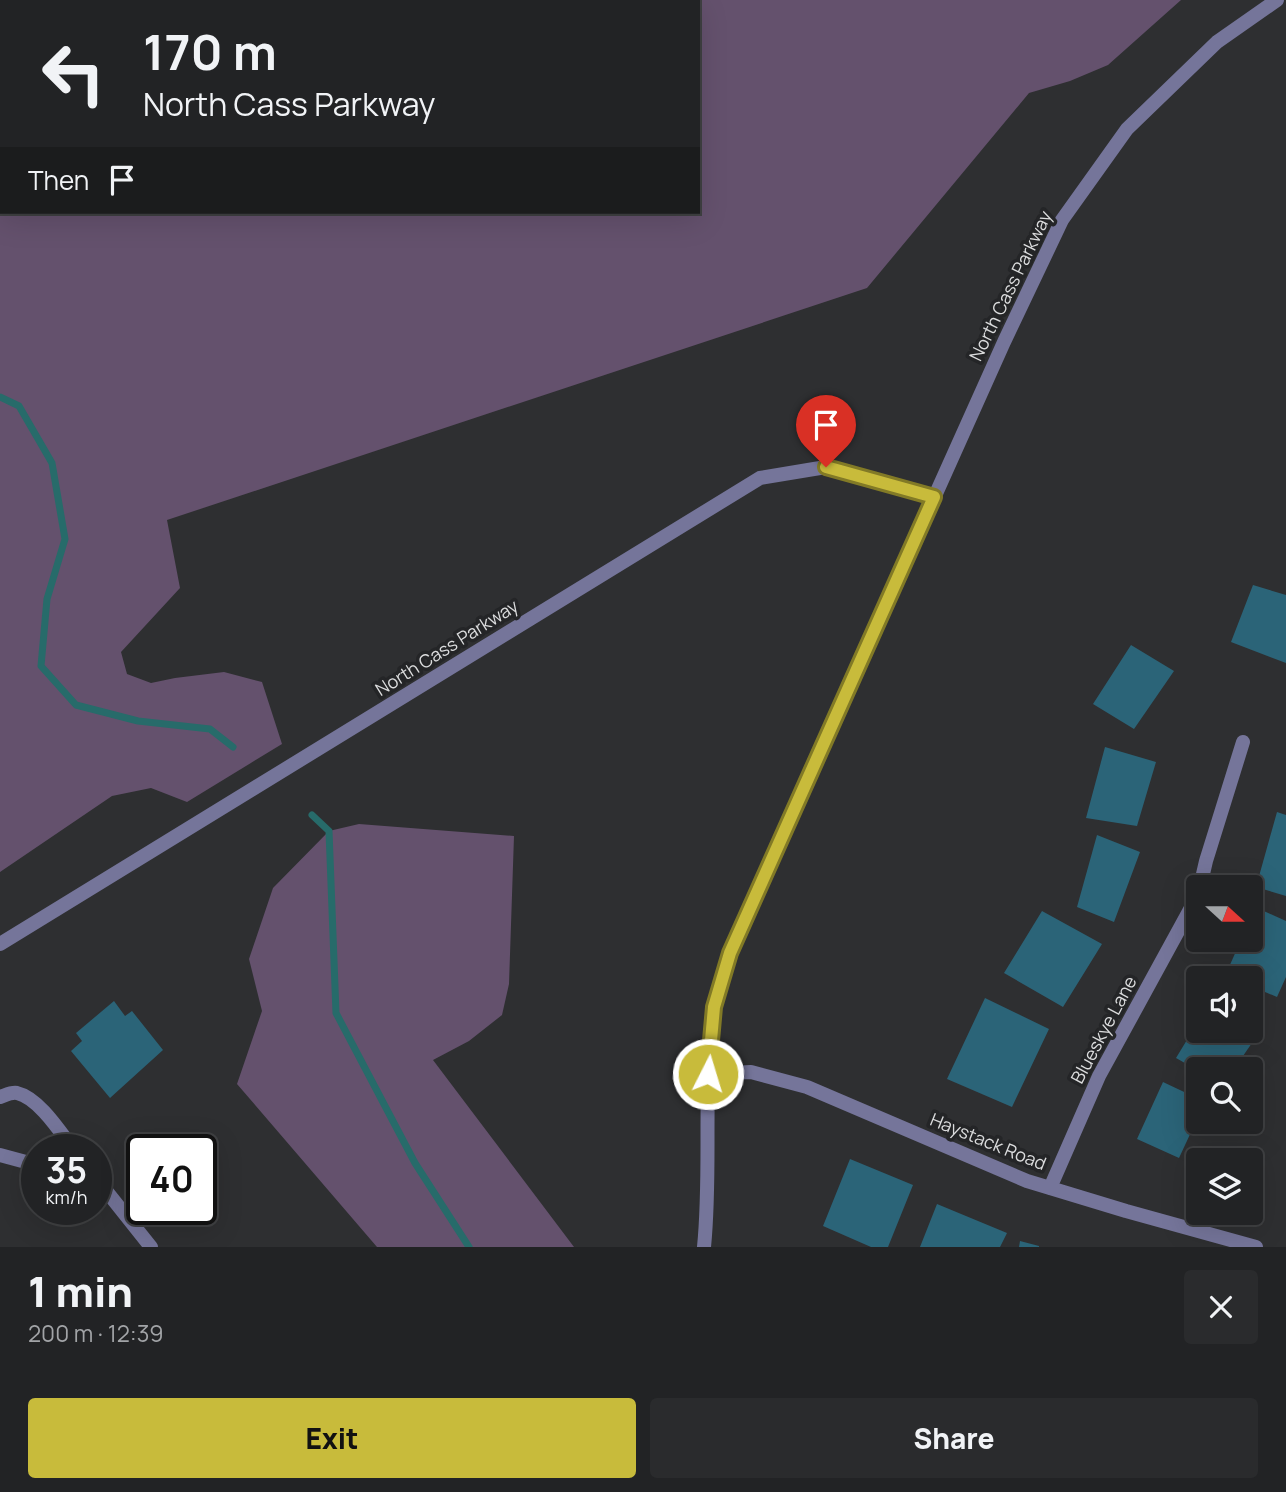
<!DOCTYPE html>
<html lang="en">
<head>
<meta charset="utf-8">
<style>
  body { margin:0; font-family:Manrope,sans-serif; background:#2a2b2d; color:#f1f3f6; height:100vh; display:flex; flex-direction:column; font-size:26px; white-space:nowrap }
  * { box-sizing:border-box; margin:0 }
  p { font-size:23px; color:#a2a4a7 }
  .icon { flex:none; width:38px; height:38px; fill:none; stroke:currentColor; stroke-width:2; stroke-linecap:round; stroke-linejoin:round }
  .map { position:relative; height:1247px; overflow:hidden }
  .sheet { display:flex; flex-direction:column; background:#222325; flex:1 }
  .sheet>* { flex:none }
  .hud { position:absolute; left:0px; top:0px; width:700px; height:214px; box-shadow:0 7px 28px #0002,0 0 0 2px #3f4042; background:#222325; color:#f1f3f6; overflow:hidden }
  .needle { width:46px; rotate:111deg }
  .buttons { position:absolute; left:1186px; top:875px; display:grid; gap:14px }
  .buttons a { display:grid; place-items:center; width:77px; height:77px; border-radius:7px; background:#222325; box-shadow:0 7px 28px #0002,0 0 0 2px #3f4042; font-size:35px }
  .speed { position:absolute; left:21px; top:1134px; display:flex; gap:14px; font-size:35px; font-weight:700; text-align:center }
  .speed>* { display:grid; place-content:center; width:91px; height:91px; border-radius:50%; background:#222325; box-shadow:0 7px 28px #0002,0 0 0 2px #3f4042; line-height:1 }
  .speed small { font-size:18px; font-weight:400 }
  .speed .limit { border:4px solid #111; border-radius:10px; background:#fff; color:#111 }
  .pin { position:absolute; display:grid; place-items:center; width:60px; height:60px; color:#fff; margin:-72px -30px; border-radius:50% 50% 50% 0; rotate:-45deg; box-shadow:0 0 7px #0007 }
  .pin .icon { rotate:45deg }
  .me { position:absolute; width:77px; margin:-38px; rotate:5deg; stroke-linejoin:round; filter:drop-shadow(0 0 5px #0008) }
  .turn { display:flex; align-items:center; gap:24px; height:147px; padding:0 28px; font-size:32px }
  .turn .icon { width:91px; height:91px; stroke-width:2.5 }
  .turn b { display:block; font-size:49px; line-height:60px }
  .then { display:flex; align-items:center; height:66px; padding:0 28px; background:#0003; gap:14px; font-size:26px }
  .round { display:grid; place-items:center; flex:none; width:74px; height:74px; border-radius:7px; background:#2a2b2d }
  .headline { display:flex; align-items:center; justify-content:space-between; height:119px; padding:0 28px }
  h1 { font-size:42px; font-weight:800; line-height:52px }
  .primary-button { display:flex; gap:14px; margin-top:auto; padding:14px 28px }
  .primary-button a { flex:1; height:80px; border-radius:7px; background:#c8bb3b; color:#111; font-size:28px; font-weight:800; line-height:80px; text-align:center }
  .primary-button a+a { background:#2a2b2d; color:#f1f3f6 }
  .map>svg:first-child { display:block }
</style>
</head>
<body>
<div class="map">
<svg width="1286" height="1247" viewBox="0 0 1286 1247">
  <rect width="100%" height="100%" fill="#2e2f31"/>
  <path fill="#64516d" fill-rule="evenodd" d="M0 0H1181L1108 65 1070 81 1029 93 867 288 167 520 180 588 121 652 127 674 151 683 175 678 224 672 262 682 282 744 187 802 151 788 112 796 0 872ZM2 2H698V212H2Z
    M359 824 514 836 509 984 502 1015 469 1041 433 1060 574 1247H377L237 1084 262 1011 249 959 273 888 329 831Z"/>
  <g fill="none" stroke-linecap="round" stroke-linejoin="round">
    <path stroke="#276b6a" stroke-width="7" d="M0 397 19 406 52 463 65 539 47 599 41 666 76 705 138 721 210 729 233 747
      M312 815 329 831 336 1013 415 1163 469 1247"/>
  </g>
  <path fill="#2b6478" d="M1253 585 1286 595V663L1231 642Z
    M1131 645 1174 671 1134 729 1093 704Z
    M1105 747 1156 762 1137 826 1086 818Z
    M1277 812 1286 815V896L1256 887Z
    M1097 835 1140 852 1114 922 1077 907Z
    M1255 907 1286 921V977L1277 997 1251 986V978H1231L1225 976 1241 940H1251V915Z
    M1042 911 1102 944 1063 1007 1004 973Z
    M985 998 1049 1029 1012 1107 947 1079Z
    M114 1001 125 1016 132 1011 163 1050 110 1098 71 1051 82 1041 76 1033Z
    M1251 1019 1263 1027 1234 1069H1199V1071L1176 1058 1199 1020V1031H1251Z
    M1163 1082 1199 1099V1115L1179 1158 1137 1139Z
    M850 1159 913 1185 888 1247H871L823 1226Z
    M937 1204 1007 1233 1000 1247H920Z
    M1020 1241 1039 1246V1247H1019Z"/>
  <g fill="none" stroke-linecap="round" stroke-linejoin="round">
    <path stroke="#75759a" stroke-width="14" d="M1200 887 1206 861 1243 742
      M0 944 760 478 826 467 935 497
      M707 1074 751 1072 807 1087 1027 1181 1126 1211 1256 1247
      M0 1097C6 1095 11 1092 17 1093 39 1098 61 1133 74 1150
      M0 1155 37 1165
      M96 1178 151 1247
      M1050 1188 1099 1076 1199 893"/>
    <path stroke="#75759a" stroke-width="14" d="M704 1247C712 1168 702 1088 714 1010 716 991 725 971 730 953L1004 342 1062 220 1127 129 1217 42 1277 0"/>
  </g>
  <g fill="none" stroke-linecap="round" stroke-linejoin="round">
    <g stroke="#827a26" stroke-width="18">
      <path id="route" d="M708 1074 714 1007 730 953 934 497 826 467"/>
    </g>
    <use href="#route" stroke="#c8bb3b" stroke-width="12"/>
  </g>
  <g text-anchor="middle" stroke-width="7" stroke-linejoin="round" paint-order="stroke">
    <g font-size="18" fill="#dbdcdd" stroke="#242527">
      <text transform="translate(1011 286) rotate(-64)" y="6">North Cass Parkway</text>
      <text transform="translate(447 648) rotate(-32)" y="6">North Cass Parkway</text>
      <text transform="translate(1104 1030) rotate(-62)" y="6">Blueskye Lane</text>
      <text transform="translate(988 1142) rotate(22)" y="6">Haystack Road</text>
    </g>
  </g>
</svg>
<div class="buttons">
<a><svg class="needle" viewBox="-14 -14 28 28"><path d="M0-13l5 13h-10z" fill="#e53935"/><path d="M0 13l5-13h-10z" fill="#a2a4a7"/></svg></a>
<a><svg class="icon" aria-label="sound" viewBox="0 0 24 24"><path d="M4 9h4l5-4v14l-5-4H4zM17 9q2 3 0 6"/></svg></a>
<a><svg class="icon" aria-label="search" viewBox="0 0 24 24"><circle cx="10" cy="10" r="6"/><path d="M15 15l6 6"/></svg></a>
<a><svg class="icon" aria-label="layers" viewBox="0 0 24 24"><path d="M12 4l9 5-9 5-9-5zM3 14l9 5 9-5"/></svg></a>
</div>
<div class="speed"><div>35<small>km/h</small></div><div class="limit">40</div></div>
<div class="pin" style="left:826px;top:467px;background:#d93025"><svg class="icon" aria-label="arrive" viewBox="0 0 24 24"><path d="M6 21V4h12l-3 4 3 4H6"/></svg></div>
<svg class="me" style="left:708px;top:1074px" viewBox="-20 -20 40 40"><circle r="17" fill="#c8bb3b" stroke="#fff" stroke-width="3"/><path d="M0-11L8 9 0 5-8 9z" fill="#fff"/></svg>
<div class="hud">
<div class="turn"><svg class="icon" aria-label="left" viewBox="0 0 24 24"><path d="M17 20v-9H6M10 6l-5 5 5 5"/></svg><div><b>170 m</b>North Cass Parkway</div></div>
<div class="then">Then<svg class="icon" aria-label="arrive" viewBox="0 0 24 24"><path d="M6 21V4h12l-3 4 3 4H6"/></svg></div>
</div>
</div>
<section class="sheet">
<div class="headline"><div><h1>1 min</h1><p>200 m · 12:39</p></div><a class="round"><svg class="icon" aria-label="close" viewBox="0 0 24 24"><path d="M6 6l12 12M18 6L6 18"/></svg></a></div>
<div class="primary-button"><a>Exit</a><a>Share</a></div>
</section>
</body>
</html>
